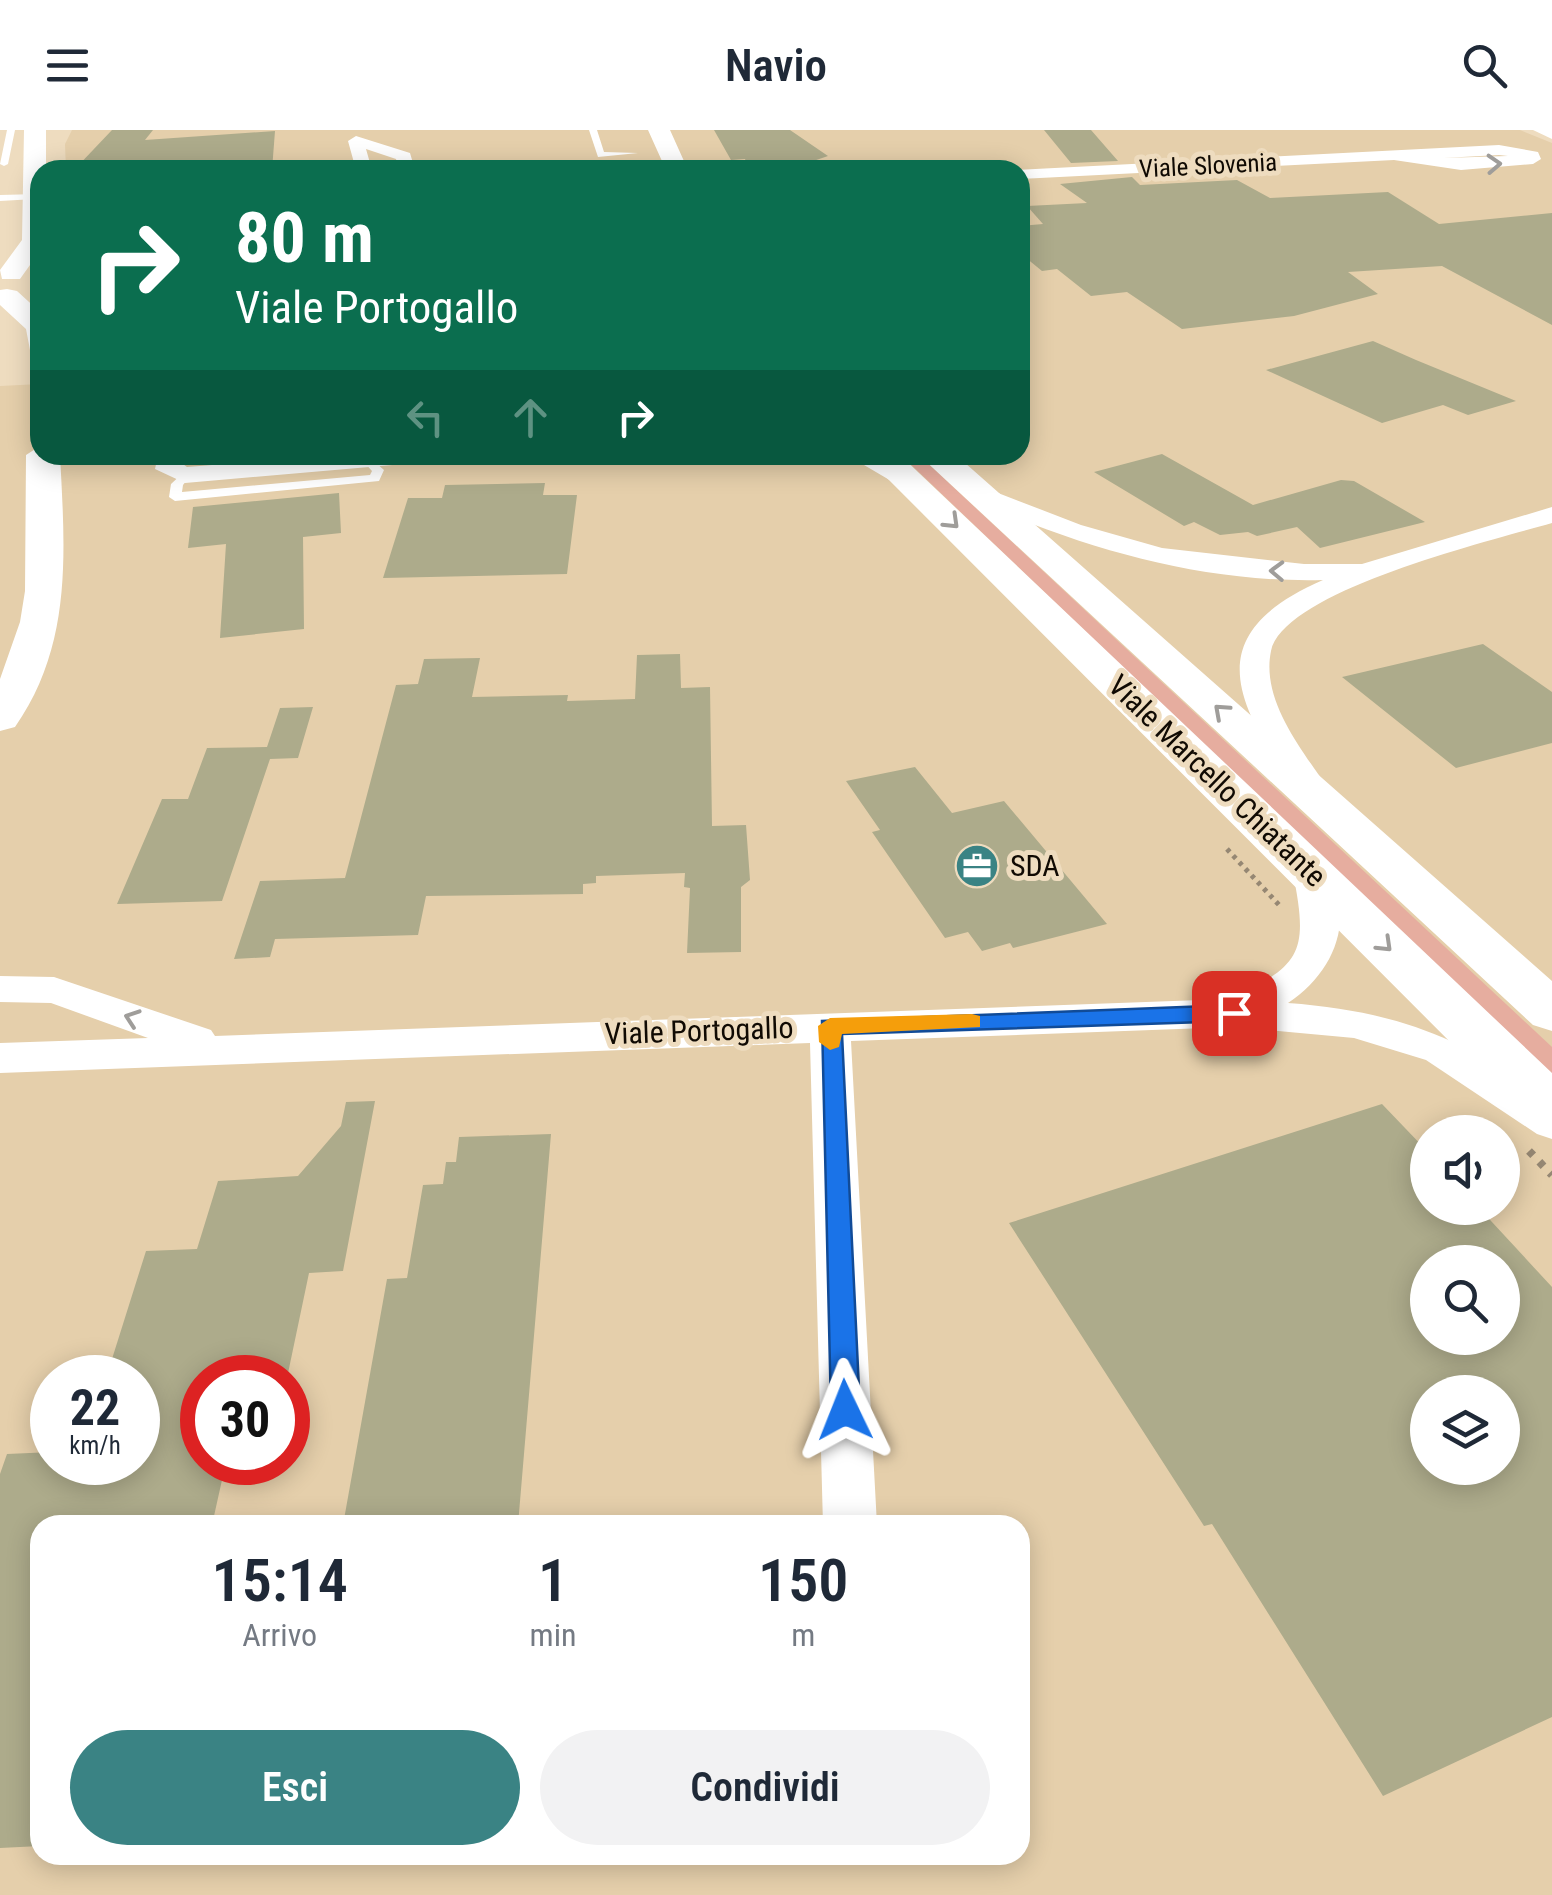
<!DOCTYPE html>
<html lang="it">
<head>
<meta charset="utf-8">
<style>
  body { margin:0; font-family:"Roboto Condensed",sans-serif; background:#f2f2f3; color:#1f2937; height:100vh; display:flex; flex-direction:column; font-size:38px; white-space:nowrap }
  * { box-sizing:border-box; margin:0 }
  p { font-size:32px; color:#747a83 }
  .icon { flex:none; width:55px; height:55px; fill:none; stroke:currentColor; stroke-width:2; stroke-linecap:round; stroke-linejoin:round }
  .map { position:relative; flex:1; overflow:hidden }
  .sheet { position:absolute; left:30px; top:1385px; width:1000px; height:350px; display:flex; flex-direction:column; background:#fff; border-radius:30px; box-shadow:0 5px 25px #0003 }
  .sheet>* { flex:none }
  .top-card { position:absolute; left:30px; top:30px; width:1000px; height:305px; border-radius:30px; box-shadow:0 5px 25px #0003; background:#0b6e4f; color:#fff; overflow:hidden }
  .buttons { position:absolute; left:1410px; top:985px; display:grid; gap:20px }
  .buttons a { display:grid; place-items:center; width:110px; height:110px; border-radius:50%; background:#fff; box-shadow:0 5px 25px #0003; font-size:50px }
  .speed { position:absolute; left:30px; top:1225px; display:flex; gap:20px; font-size:50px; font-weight:700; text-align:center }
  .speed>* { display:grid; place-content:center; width:130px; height:130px; border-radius:50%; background:#fff; box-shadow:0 5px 25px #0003; line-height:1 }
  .speed small { font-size:25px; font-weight:400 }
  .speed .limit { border:15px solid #d22; background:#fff; color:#111 }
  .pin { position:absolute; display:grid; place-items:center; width:85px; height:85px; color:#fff; margin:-42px; border-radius:20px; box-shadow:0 5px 15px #0006 }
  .me { position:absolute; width:110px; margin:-55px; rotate:358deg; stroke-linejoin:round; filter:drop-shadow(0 0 8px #0008) }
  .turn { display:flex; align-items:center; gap:35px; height:210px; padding:0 40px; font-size:45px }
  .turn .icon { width:130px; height:130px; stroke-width:2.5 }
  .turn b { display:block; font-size:70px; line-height:85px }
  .lanes { display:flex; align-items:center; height:95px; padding:0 40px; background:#0003; justify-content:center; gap:50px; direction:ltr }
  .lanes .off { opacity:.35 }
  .eta { display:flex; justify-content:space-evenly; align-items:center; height:170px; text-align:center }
  .eta b { font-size:60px; font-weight:600; line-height:70px }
  .action { display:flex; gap:20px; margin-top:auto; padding:20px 40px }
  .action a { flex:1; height:115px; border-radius:60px; background:#3a8384; color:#fff; font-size:40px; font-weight:600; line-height:115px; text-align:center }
  .action a+a { background:#f2f2f3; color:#1f2937 }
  header { display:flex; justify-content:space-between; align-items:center; height:130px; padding:0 40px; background:#fff; font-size:45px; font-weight:600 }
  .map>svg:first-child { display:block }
</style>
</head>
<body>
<header><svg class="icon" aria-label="menu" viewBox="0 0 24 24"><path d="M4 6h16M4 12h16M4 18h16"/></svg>Navio<svg class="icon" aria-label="search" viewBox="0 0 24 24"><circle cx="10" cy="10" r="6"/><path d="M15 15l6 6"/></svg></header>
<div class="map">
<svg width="1552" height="1765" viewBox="0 0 1552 1765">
  <rect width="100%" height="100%" fill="#eedcbf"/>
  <path fill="#e5cfab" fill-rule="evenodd" d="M72 0H1520L1552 13V1765H0V256L40 254V325H1020V40H66L65 14ZM1428 1002H1502V1078H1428ZM1428 1132H1502V1208H1428ZM52 1248H138V1332H52ZM202 1248H288V1332H202ZM1428 1262H1502V1338H1428ZM40 1395H1020V1725H40Z"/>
  <path fill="#e6ad9f" d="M901 325H919L1552 917V948Z"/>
  <path fill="#adab8b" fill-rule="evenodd" d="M112 0H153L145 10 275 1 272 40H74Z
    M714 0H790L828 26 787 40H749L745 29 731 30Z
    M1044 0H1091L1118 31 1071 33Z
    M1132 47 1140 55 1237 50 1270 68 1388 62 1439 94 1552 83V195L1442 136 1348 142 1378 164 1294 186 1182 199 1127 162 1091 166 1057 139 1042 141 1020 123V96L1043 94 1027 76 1087 73 1060 54Z
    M1373 211 1416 230 1516 271 1468 285 1443 275 1382 293 1266 240Z
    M1162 324 1253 375 1341 350 1354 351 1425 392 1320 418 1297 397 1257 406 1248 402 1220 405 1194 392 1184 396 1094 342Z
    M545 353 543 365H577L567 444 383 448 408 368H442L445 355Z
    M339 363 341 403 303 407 304 499 220 508 226 414 188 418 193 377Z
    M1483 514 1552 562V613L1456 638 1342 547Z
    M680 524 681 558 710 557 712 696 746 695 750 750 741 757V822L687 823 690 758 684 757 685 743 596 746V753L583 754V764L426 766 418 805 275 809 270 827 234 829 260 751 345 748 396 555 418 554 424 529 480 528 472 567 568 565 567 571 635 569 637 525Z
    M313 577 298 628 270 629 222 771 117 774 162 669H188L207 618 267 617 280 578Z
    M915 637 952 683 1004 671 1107 794 1013 818 1010 813 982 821 968 802 945 808 872 702 880 700 846 651Z
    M375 971 343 1141 309 1143 287 1248H202V1332H226L212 1395H40V1716L0 1718V1344L7 1324 52 1322V1332H138V1248H106L146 1121 197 1119 218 1051 298 1046 341 996 346 972Z
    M1382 974 1428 1022V1078H1479L1552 1157V1587L1383 1666 1212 1394 1204 1396 1009 1093ZM1428 1132H1502V1208H1428ZM1428 1262H1502V1338H1428Z
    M551 1004 518 1395H343L387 1149 407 1148 423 1055 443 1054 446 1032H456L459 1007Z"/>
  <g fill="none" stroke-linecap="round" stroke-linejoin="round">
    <path stroke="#958773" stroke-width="5" stroke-dasharray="4 5" stroke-linecap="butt" d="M1227 719 1280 776"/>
    <path stroke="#958773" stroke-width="8" stroke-dasharray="6 9" stroke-linecap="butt" d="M1529 1021 1552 1045"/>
    <path fill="#fff" fill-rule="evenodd" d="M7 0H15L8 34 4 36 0 34Z
      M589 0H597L604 22 638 23 598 27Z
      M38 64 35 69 0 71V65Z
      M368 326 384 340 379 351 175 371 169 367 171 354 185 341 191 345 183 355 182 362 370 345 372 341 362 330Z"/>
    <path fill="#fff" fill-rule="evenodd" d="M356 6 410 23 415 40H399L396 29 366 19 372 40H356L348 11Z
      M1499 15 1538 22 1541 29 1533 34 1461 40 1394 30 1020 49V40H1016ZM1499 25 1508 26 1443 28Z
      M158 325H189L180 332 187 337 337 325H439L427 332 185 353 155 339Z
      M847 325H878L920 350 907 358 898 355Z
      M980 356 1081 395 1162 418 1304 434H1362L1552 377V393C1494 410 1284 460 1271 521 1261 569 1300 617 1325 654L1320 661H1296C1234 571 1199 504 1323 450 1199 453 1083 418 971 369L967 364 971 359Z
      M1311 732 1324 735C1358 786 1335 842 1288 873 1396 881 1464 908 1552 971V1009L1537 1004 1426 930 1354 908 1233 897 851 911 877 1395H823L810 913 0 943V913L148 908 51 873 0 872V846L54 847 211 900 215 906 1228 869C1304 836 1308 820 1293 743L1298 735Z"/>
    <path fill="#fff" fill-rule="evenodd" d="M24 0H46V40H40V121L20 149H2L0 140 22 110Z
      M648 0H670L688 40H666Z
      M7 159 17 161 40 182V223L30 220 26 199 0 175V160Z
      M40 316V325H60C65 421 73 514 15 597L0 601V549L20 492 25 461 26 325Z
      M864 325H900L1552 943V1000L1531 993Z
      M919 325H956L1552 851V901L1533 895Z"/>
    <path fill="#fff" fill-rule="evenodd" d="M1533 0H1552V9Z"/>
  </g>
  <defs><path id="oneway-chevron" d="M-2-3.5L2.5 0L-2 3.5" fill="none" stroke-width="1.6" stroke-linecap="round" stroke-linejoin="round" transform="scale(2.5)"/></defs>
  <g stroke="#9f9d9a">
    <use href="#oneway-chevron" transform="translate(1494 34) rotate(-3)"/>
    <use href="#oneway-chevron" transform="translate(952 392) rotate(44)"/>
    <use href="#oneway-chevron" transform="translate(1277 441) rotate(-178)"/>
    <use href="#oneway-chevron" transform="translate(1221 581) rotate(-138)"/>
    <use href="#oneway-chevron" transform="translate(1385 815) rotate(44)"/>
    <use href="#oneway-chevron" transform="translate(132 888) rotate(-161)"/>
  </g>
  <path fill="#1a73e8" stroke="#114b97" stroke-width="2.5" d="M1234 875 1245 883 1234 891 842 904 860 1280 856 1289 845 1293 835 1289 831 1280 822 891Z"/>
  <path fill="#f59e0b" d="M972 884 980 886V897L842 904 839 917 830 920 819 912 818 896 830 888Z"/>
  <defs>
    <g id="office-disc" transform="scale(2.25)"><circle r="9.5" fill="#3a8384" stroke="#eedcbf"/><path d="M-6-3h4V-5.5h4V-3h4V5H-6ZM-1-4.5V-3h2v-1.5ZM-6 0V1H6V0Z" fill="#fff"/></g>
  </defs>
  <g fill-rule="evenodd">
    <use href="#office-disc" x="977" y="736"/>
  </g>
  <g text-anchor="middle" stroke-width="10" stroke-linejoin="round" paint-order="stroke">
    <g font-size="25" fill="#100a03" stroke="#eedcbf">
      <text transform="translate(1208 35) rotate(-3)" y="9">Viale Slovenia</text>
    </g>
    <g font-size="30" fill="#100a03" stroke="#eedcbf">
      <text transform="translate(1217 651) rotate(44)" y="10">Viale Marcello Chiatante</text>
      <text transform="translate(699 901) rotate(-2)" y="10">Viale Portogallo</text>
    </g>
    <g font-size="30" fill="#100a03" stroke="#eedcbf" text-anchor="start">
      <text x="1010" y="746">SDA</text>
    </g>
  </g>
</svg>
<div class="buttons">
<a><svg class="icon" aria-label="sound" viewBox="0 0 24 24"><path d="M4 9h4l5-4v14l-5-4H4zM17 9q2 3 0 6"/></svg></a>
<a><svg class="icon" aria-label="search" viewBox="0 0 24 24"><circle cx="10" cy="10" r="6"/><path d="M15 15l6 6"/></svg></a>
<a><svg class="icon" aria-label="layers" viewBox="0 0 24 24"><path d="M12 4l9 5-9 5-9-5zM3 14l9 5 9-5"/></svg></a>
</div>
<div class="speed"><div>22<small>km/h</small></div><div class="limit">30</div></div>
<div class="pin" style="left:1234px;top:883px;background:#d93025"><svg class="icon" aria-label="arrive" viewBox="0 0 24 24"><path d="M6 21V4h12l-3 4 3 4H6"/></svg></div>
<svg class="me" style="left:845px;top:1280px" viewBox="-20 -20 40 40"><path d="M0-17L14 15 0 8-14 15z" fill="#1a73e8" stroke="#fff" stroke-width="4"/></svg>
<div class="top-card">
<div class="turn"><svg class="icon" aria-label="right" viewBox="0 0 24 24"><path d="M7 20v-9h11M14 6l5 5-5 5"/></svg><div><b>80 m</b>Viale Portogallo</div></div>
<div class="lanes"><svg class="icon off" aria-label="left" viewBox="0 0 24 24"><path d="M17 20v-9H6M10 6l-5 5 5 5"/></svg><svg class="icon off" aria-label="ahead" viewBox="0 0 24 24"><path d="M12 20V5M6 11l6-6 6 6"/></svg><svg class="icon" aria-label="right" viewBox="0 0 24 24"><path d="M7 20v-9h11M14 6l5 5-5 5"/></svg></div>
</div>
<section class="sheet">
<div class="eta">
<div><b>15:14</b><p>Arrivo</p></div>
<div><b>1</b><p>min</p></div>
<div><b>150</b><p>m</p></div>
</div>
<div class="action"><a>Esci</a><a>Condividi</a></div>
</section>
</div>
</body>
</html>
